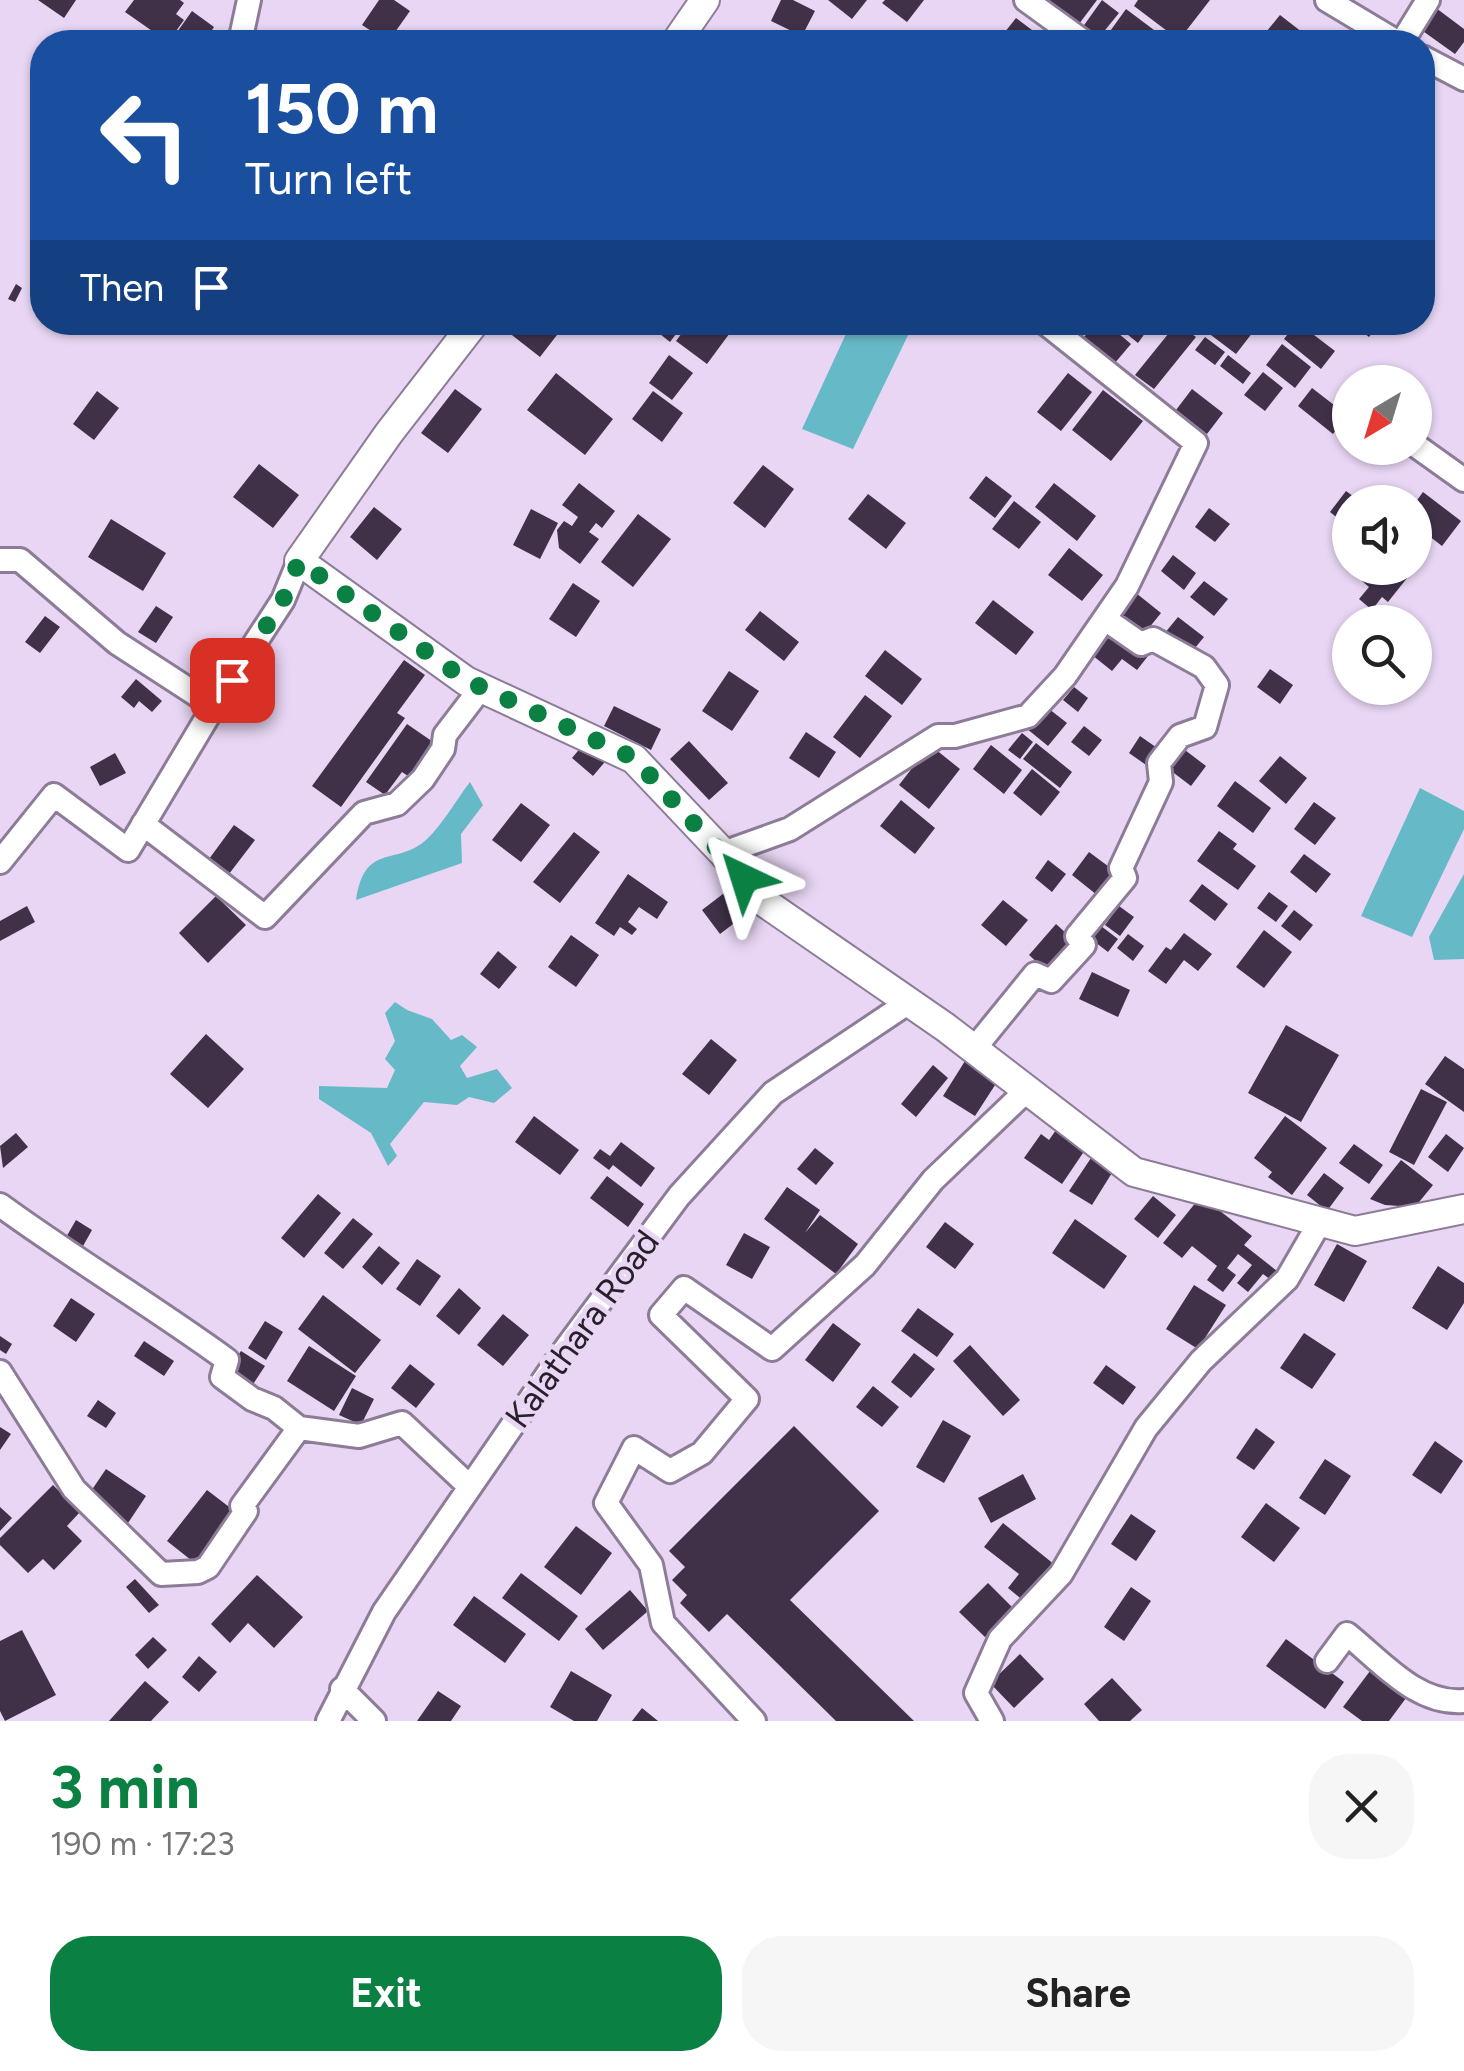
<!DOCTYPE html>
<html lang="en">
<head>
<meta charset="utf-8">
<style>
  body { margin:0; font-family:Figtree,sans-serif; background:#f6f6f6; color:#222; height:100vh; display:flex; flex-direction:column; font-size:38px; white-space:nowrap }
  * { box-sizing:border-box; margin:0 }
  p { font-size:32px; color:#767676 }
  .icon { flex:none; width:55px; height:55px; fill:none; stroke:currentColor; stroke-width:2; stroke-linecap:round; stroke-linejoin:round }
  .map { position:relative; height:1721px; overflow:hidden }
  .details { display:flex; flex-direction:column; background:#fff; flex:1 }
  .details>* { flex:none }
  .banner { position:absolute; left:30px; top:30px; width:1405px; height:305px; border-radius:40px; box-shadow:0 2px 8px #0004; background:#1a4fa0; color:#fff; overflow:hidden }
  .needle { width:65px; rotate:218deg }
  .fabs { position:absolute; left:1332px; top:365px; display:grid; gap:20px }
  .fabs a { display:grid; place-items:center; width:100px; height:100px; border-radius:50%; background:#fff; box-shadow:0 2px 8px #0004; font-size:50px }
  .pin { position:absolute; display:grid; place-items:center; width:85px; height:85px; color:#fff; margin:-42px; border-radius:20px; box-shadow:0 5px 15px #0006 }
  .me { position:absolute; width:110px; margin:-55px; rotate:319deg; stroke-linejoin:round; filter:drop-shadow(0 0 8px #0008) }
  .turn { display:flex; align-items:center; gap:35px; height:210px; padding:0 50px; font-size:45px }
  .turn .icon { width:130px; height:130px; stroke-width:2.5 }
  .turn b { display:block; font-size:70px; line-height:85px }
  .then { display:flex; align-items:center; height:95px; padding:0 50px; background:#0003; gap:20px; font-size:38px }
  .round { display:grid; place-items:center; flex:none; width:105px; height:105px; border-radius:40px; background:#f6f6f6 }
  .head { display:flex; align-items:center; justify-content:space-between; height:170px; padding:0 50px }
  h1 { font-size:60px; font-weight:700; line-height:75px; color:#0b8043 }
  .action { display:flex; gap:20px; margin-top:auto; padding:20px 50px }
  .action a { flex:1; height:115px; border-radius:40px; background:#0b8043; color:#fff; font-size:40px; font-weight:700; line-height:115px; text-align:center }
  .action a+a { background:#f6f6f6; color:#222 }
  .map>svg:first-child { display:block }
</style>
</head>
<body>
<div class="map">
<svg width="1464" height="1721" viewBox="0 0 1464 1721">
  <rect width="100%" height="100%" fill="#e8d6f4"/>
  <path fill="#66b9c6" d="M851 323H903L912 327 853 449 802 429Z
    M470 782 483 805 461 834 462 863 356 900C365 841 397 867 427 839 443 824 456 800 470 782Z
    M1420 788 1464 811V829L1412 937 1361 916Z
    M1464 874V959L1434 960 1429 937Z
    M395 1002 407 1010 432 1019 451 1040 462 1035 477 1047 460 1066 467 1078 497 1069 512 1088 494 1103 469 1097 457 1105 424 1102 390 1144 397 1156 388 1166 371 1133 319 1099V1086L387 1088 395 1070 385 1059 395 1041 385 1013Z"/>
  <path fill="#403149" d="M38 0H76L64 18Z
    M134 0H180L184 3 176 14 184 20 168 42 125 12Z
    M379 0H394L410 11 388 42 362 25Z
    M781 0H793L815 11 802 36 771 21Z
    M828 0H867L852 19Z
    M885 0H924L907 22 882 3Z
    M1042 0H1097L1073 32Z
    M1102 0 1119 13 1097 40 1082 28Z
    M1138 0H1210L1179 40 1134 6Z
    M1436 8 1464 29V42L1455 54 1420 29Z
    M1126 9 1170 42 1103 41Z
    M192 11 214 27 204 42H170Z
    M1280 15 1307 36 1302 42H1258Z
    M1016 18 1040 36 1035 42H997Z
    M16 284 22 288 15 302 8 299Z
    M495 322H567L540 357Z
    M645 322H685L670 342Z
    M690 322H738L707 364 676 341Z
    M1056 322H1091L1078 339Z
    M1096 322H1105L1131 344 1108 371 1077 346Z
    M1112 322H1153L1138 343Z
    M1214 322H1241L1253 332 1236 354 1207 332Z
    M1297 322 1335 351 1321 369 1284 339Z
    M1350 322H1380L1369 337Z
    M1177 323 1196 337 1154 389 1135 375Z
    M1205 337 1225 352 1215 365 1195 350Z
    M1282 344 1311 367 1295 388 1266 365Z
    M669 355 693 373 672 400 649 383Z
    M1228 355 1251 373 1243 384 1220 366Z
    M1263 372 1283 388 1265 411 1244 395Z
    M556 373 613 419 585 455 527 410Z
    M1068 373 1092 392 1061 431 1037 412Z
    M1312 388 1347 415 1333 434 1298 406Z
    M455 389 482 409 448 453 421 433Z
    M1192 389 1223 413 1207 434 1176 410Z
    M1103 390 1143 421 1111 461 1072 430Z
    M97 391 119 408 94 440 73 424Z
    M653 391 683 413 662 442 632 419Z
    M259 464 299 495 273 528 233 497Z
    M763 465 794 489 765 528 733 503Z
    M986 476 1012 496 995 518 969 498Z
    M579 483 615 511 602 528 596 523 589 532 599 539 580 564 559 548 557 530 564 521 572 526 578 517 562 505Z
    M1054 483 1096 516 1077 541 1035 507Z
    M1346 491 1361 502H1350V528L1330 512Z
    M1423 492 1461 521 1442 546 1415 525V503Z
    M868 494 906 523 886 549 848 519Z
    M1014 501 1041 522 1019 549 992 529Z
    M374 507 402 529 377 560 350 537Z
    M1209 508 1230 524 1215 542 1195 527Z
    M531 509 558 523 540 559 513 545Z
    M638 514 671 539 633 587 601 562Z
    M111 519 166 553 143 591 88 557Z
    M1069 548 1103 575 1082 601 1048 575Z
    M1173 555 1196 573 1184 590 1161 571Z
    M1372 568H1415L1388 602 1382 597 1372 610 1359 599 1369 587 1362 581Z
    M1204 581 1228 599 1214 616 1190 597Z
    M573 583 600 601 576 637 549 619Z
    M1136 593 1161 613 1140 639 1115 619Z
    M993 600 1034 632 1016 655 975 623Z
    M156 606 173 617 156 643 138 632Z
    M760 611 799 642 784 661 745 630Z
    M45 616 60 627 40 653 25 642Z
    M1178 617 1204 637 1190 654 1164 634Z
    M1116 630 1148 656 1137 670 1122 659 1112 671 1092 655Z
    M213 645 235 660 216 688 194 673Z
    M885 650 922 679 902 705 865 676Z
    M404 660 425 675 397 713 405 718 341 807 312 786Z
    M1270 669 1293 685 1280 704 1257 687Z
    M729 671 759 691 732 731 702 711Z
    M136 679 162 701 152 712 139 701 134 708 121 697Z
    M1074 687 1088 698 1078 712 1063 700Z
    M865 695 892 716 860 758 833 737Z
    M1044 705 1067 723 1048 746 1026 728Z
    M614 706 661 729 651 750 604 726Z
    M407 724 436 744 411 778 402 772 385 795 366 782Z
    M1084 726 1102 740 1089 756 1071 742Z
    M806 732 836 752 819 778 789 758Z
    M1022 733 1033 742 1020 759 1008 750Z
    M1140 736 1160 750 1149 767 1129 753Z
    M588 739 609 757 593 776 572 758Z
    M689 741 728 783 709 800 670 759Z
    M1036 743 1072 772 1060 788 1023 759Z
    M1177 744 1206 766 1191 786 1162 764Z
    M930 745 960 769 929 809 899 785Z
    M991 745 1022 770 1004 794 973 769Z
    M115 753 126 773 100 786 90 767Z
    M1280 756 1307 778 1286 804 1259 781Z
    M1032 769 1060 792 1041 816 1013 793Z
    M1235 781 1271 808 1253 833 1217 806Z
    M901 800 935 828 915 854 880 826Z
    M1314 802 1336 818 1315 845 1294 829Z
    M521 803 550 825 521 862 492 840Z
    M234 825 255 840 229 874 209 859Z
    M1219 831 1237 844 1233 849 1256 866 1238 890 1197 861Z
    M574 832 600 852 560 903 533 882Z
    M1089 852 1120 875 1102 899 1072 875Z
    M1304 854 1331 874 1316 893 1290 872Z
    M1048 860 1066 874 1052 892 1035 878Z
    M628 874 668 902 657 919 639 907 628 922 637 929 632 935 620 927 614 936 595 923Z
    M736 884 754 908 720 934 702 910Z
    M1202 884 1228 904 1215 921 1189 901Z
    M1269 892 1288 906 1276 922 1257 908Z
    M216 896 246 925 208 963 179 933Z
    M1003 900 1028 920 1006 946 981 925Z
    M27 906 35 922 0 941V921Z
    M1119 906 1134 917 1120 936 1105 925Z
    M1294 910 1313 925 1300 941 1281 926Z
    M1056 924 1079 945 1051 975 1029 955Z
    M1101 926 1118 939 1108 952 1091 939Z
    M1264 930 1292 952 1264 988 1236 967Z
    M1184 933 1212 954 1198 971 1184 960 1166 984 1148 971 1166 947 1171 950Z
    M1128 934 1144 946 1133 961 1117 948Z
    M571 935 599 955 576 987 548 967Z
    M498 951 517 967 499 989 480 974Z
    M1092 972 1130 990 1118 1017 1079 999Z
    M1286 1025 1339 1055 1301 1122 1248 1093Z
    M206 1034 244 1069 208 1108 170 1074Z
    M711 1039 737 1060 709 1095 682 1074Z
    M1445 1056 1464 1069V1112L1425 1084Z
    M965 1061 997 1082 975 1116 943 1096Z
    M933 1065 948 1078 916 1117 901 1104Z
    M1421 1089 1447 1102 1414 1165 1389 1152Z
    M534 1116 579 1150 560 1175 515 1142Z
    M1285 1116 1327 1148 1292 1195 1268 1177 1272 1172 1254 1158Z
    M1056 1130 1085 1150 1062 1184 1024 1158 1041 1134 1049 1140Z
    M16 1133 28 1147 3 1168 0 1146Z
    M1446 1134 1464 1148 1448 1172 1428 1157Z
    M621 1142 655 1168 641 1187 613 1165 609 1170 593 1158 600 1149 610 1156Z
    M1354 1144 1383 1165 1369 1184 1339 1163Z
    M815 1148 834 1163 816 1185 797 1169Z
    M1093 1155 1115 1168 1092 1205 1069 1191Z
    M1401 1160 1433 1185 1415 1207 1385 1205 1370 1199Z
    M1324 1173 1344 1188 1327 1211 1307 1195Z
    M607 1176 644 1204 628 1227 590 1198Z
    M787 1187 820 1210 805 1233 820 1215 858 1244 836 1274 764 1219Z
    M318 1194 341 1213 304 1258 281 1238Z
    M1153 1196 1176 1215 1158 1238 1134 1219Z
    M1201 1196 1252 1236 1244 1245 1282 1275 1275 1283 1263 1274 1248 1292 1237 1283 1252 1265 1238 1254 1227 1268 1236 1275 1223 1292 1207 1280 1217 1266 1192 1246 1182 1258 1163 1243Z
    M353 1218 373 1234 343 1269 324 1253Z
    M1075 1219 1127 1256 1104 1289 1052 1253Z
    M76 1220 92 1230 78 1255 61 1246Z
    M945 1222 974 1244 955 1269 926 1247Z
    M744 1233 770 1247 752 1279 726 1265Z
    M1337 1244 1367 1261 1344 1302 1314 1285Z
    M379 1246 400 1263 382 1285 362 1267Z
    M417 1259 441 1276 420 1306 396 1289Z
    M1438 1266 1464 1283V1303L1447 1330 1412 1308Z
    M1194 1285 1226 1305 1198 1349 1166 1329Z
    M459 1288 481 1308 459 1335 436 1316Z
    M323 1295 381 1340 355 1373 298 1329Z
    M71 1298 95 1314 76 1342 53 1326Z
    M918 1308 954 1334 937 1357 901 1331Z
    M503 1314 529 1335 503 1366 477 1345Z
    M265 1321 283 1332 266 1360 248 1348Z
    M833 1323 861 1344 833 1382 805 1360Z
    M1304 1333 1336 1354 1312 1389 1280 1368Z
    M0 1336 12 1344 6 1354 0 1350Z
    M144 1341 174 1361 164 1376 134 1356Z
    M970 1345 1020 1400 1003 1416 953 1361Z
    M309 1346 356 1376 334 1411 287 1381Z
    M241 1351 265 1366 248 1392 224 1376Z
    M914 1353 935 1369 911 1398 891 1382Z
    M410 1364 435 1384 416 1408 391 1388Z
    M1106 1365 1136 1387 1123 1405 1093 1383Z
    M873 1386 899 1407 882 1427 856 1407Z
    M352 1388 374 1399 361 1425 339 1415Z
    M98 1400 116 1413 106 1428 87 1416Z
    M943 1420 971 1436 944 1483 916 1467Z
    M794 1426 879 1511 790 1600 914 1721H836L727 1614 709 1632 680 1603 687 1595 672 1580 685 1567 669 1551Z
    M0 1427 11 1434 0 1450Z
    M1256 1428 1275 1442 1254 1470 1236 1458Z
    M1435 1441 1463 1461 1441 1494 1412 1475Z
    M1325 1459 1351 1476 1325 1515 1299 1498Z
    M106 1469 146 1496 128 1523 87 1497Z
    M1023 1474 1036 1499 991 1523 978 1498Z
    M53 1485 80 1512 67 1526 82 1541 54 1570 43 1559 28 1573 0 1545V1538Z
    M207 1490 241 1516 201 1568 167 1541Z
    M1266 1503 1300 1528 1274 1562 1241 1537Z
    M0 1507 12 1518 0 1531Z
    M1131 1514 1156 1531 1136 1561 1111 1544Z
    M1003 1523 1055 1565 1025 1602 1008 1588 1019 1574 984 1547Z
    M576 1526 612 1553 581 1595 544 1567Z
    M521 1573 578 1616 559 1641 502 1598Z
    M257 1575 303 1617 274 1648 248 1623 230 1643 211 1624Z
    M135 1579 159 1605 149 1613 126 1587Z
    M988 1583 1014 1609 985 1637 959 1612Z
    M1131 1587 1151 1601 1124 1641 1104 1627Z
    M630 1590 648 1611 603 1650 585 1629Z
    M474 1596 526 1634 505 1663 453 1625Z
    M22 1630 56 1695 5 1721 0 1711V1641Z
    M153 1637 167 1650 148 1669 135 1655Z
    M1286 1639 1344 1682 1325 1709 1266 1666Z
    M1020 1654 1044 1679 1014 1708 990 1683Z
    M199 1656 217 1672 199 1692 182 1677Z
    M1373 1667 1409 1694 1389 1721H1362L1343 1707Z
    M571 1671 612 1695 597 1721H574L550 1707Z
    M1112 1678 1142 1710 1130 1721H1099L1084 1704Z
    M145 1681 169 1702 151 1721H109Z
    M438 1691 461 1706 451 1721H417Z
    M642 1708 658 1721H632Z"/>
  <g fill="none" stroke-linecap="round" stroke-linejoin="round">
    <g stroke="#8d7c98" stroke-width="28">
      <path id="minor" d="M1026 0 1084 42
        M1327 0 1397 42
        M240 42 249 0
        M1402 42 1428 0
        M1422 57 1464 79
        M1415 445 1464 480
        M0 560H20L117 643 214 706
        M143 824 265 917 364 813 397 804 423 779 443 749 445 735 481 688
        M723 853 790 829 938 736H955L1028 716 1065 676 1127 586 1196 443 1044 322
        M0 862 54 795 128 850 214 706 283 600 299 561
        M974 1049 1035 974 1051 981 1084 945 1077 936 1125 878 1121 868 1161 782 1159 763 1180 736 1205 727 1217 685 1204 667 1153 639 1141 644 1105 619
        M0 1205C74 1259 153 1306 227 1360L222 1377 252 1399 274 1408 299 1428 359 1436 402 1423 470 1487
        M0 1372 74 1489 161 1574 198 1572 208 1567 246 1511 242 1506 299 1428
        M1327 1661 1347 1634C1382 1662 1417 1705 1464 1701
        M342 1689 374 1721
        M328 1721 384 1612 563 1352 679 1196 773 1093 909 1002
        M754 1721 663 1623 651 1565 606 1503 634 1448 670 1471 702 1453 747 1399 661 1315 684 1288 772 1349 865 1265 933 1180 1027 1090
        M992 1721 976 1693 1000 1639 1061 1574 1146 1428 1201 1361 1287 1279 1320 1222"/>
    </g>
    <g stroke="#8d7c98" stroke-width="32">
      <path id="tertiary" d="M676 42 705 0
        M475 322 389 433 299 561 466 681 634 759 723 853 764 902 945 1027 1134 1172 1355 1231 1464 1209"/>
    </g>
    <use href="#minor" stroke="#fff" stroke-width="22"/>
    <use href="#tertiary" stroke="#fff" stroke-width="28"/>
  </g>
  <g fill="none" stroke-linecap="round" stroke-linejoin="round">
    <path stroke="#0b8043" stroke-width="18" stroke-dasharray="0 32.4" d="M232 680 283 600 299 561 466 680 634 758 744 878"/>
  </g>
  <g text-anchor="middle" stroke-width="10" stroke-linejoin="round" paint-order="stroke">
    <g font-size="35" fill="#27202b" stroke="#e8d6f4">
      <text transform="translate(582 1329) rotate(-54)" y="12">Kalathara Road</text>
    </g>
  </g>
</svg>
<div class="fabs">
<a><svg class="needle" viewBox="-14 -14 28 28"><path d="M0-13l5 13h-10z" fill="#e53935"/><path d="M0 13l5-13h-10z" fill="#767676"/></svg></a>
<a><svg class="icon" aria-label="sound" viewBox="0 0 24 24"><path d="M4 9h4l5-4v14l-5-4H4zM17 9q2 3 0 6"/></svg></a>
<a><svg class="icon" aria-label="search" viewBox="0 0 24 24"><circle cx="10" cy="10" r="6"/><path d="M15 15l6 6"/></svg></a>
</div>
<div class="pin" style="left:232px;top:680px;background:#d93025"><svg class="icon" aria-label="arrive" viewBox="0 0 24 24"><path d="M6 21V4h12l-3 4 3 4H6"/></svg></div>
<svg class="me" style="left:744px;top:878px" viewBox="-20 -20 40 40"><path d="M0-17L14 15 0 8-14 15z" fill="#0b8043" stroke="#fff" stroke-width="4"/></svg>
<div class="banner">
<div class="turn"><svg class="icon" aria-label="left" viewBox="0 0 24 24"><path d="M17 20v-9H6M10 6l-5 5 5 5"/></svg><div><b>150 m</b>Turn left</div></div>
<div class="then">Then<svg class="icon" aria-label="arrive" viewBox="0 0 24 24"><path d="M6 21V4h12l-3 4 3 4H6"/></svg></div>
</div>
</div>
<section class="details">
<div class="head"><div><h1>3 min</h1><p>190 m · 17:23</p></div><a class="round"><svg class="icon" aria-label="close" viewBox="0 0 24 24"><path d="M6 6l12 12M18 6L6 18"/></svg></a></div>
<div class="action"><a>Exit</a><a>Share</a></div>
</section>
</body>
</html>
